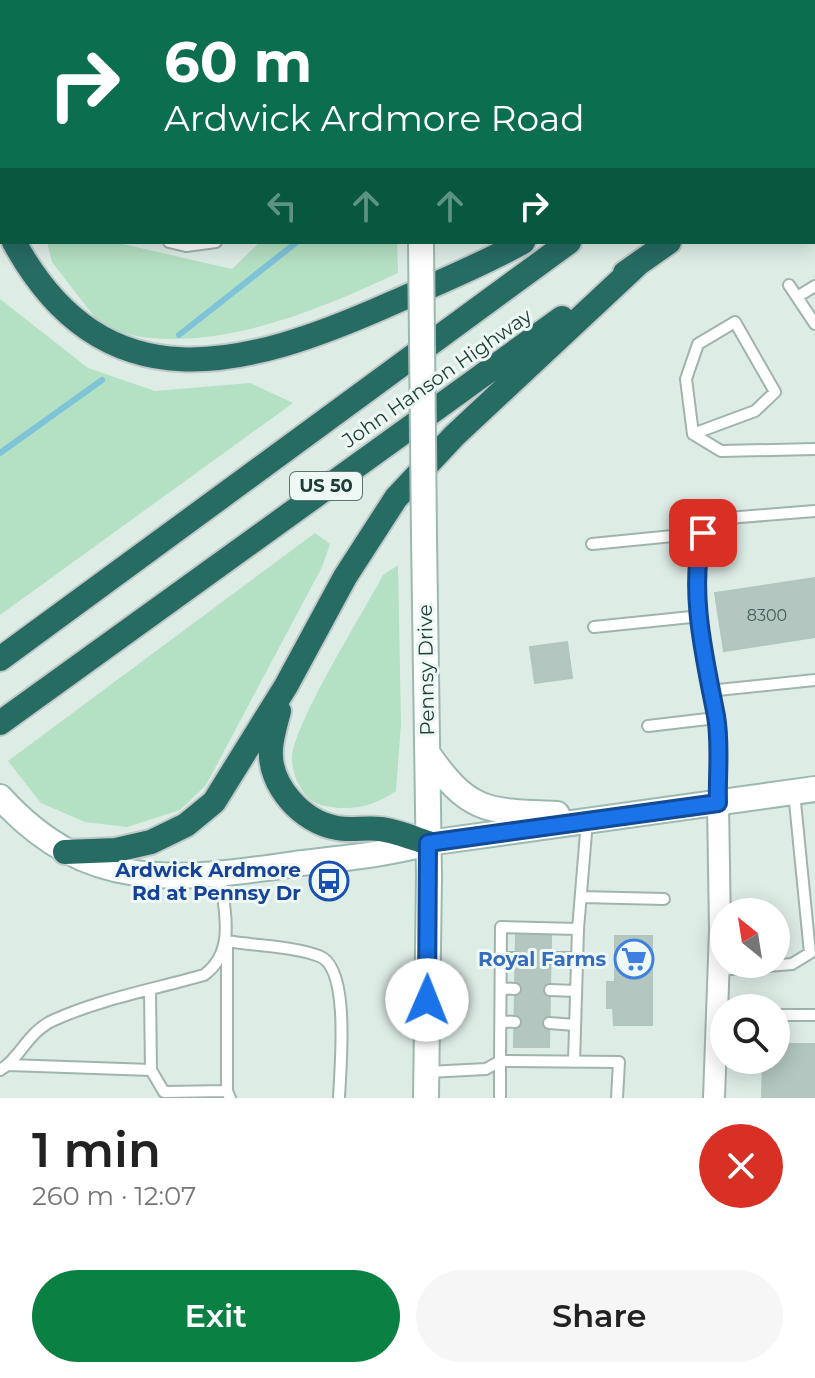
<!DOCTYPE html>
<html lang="en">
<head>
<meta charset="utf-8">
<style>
  body { margin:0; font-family:Montserrat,sans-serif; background:#f6f6f6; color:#222; height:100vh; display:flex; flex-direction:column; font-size:30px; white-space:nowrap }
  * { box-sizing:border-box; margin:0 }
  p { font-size:26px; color:#767676 }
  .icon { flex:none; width:44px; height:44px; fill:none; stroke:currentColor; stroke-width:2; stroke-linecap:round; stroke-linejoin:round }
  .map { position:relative; height:1098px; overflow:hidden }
  .drawer { display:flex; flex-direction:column; background:#fff; flex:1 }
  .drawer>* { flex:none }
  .guide { position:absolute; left:0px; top:0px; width:816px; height:244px; box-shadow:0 4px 20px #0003; background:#0b6e4f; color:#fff; overflow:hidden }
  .needle { width:52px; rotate:330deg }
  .fabs { position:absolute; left:710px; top:898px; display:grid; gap:16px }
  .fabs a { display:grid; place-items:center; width:80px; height:80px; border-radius:50%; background:#fff; box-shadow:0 4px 20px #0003; font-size:40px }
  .pin { position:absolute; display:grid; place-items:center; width:68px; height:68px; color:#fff; margin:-34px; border-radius:16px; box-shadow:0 4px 12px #0006 }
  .me { position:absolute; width:88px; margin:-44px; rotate:1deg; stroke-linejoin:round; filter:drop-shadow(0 0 6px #0008) }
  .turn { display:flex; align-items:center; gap:28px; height:168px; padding:0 32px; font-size:36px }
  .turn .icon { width:104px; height:104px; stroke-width:2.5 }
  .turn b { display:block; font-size:56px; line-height:68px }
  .lanes { display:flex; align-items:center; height:76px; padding:0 32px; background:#0003; justify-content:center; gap:40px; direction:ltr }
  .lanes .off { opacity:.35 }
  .round { display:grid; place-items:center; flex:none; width:84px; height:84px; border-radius:42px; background:#f6f6f6 }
  .head { display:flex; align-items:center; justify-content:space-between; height:136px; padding:0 32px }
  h1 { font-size:48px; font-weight:600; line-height:60px }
  .action { display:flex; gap:16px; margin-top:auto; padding:16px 32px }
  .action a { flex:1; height:92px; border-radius:48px; background:#0b8043; color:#fff; font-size:32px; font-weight:600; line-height:92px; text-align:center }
  .action a+a { background:#f6f6f6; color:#222 }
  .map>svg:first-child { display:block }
</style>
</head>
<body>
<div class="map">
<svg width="815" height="1098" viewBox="0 0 815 1098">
  <rect width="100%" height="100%" fill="#deece6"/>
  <path fill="#b4e0c3" d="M447 0H808L446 2Z
    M47 242H114L232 269 260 242H397L398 273C323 308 235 345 151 338 135 337 119 331 103 328L52 262Z
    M0 299 88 368 155 391 250 383 293 403 0 615Z
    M315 533 330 544 322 567 206 785 180 810 127 827 85 822 41 803 8 761Z
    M398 565 401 724 396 791C373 807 349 812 321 805 303 801 291 774 292 756 296 720 363 613 383 575Z"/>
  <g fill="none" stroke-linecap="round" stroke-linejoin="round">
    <path stroke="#7fc3d8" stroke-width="6" d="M338 0V2
      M179 335 297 242
      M0 453 102 380"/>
  </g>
  <path fill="#b3c6c0" stroke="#b0c6be" stroke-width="2" d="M815 578V637L724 651 715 593Z
    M567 642 572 678 535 683 530 647Z
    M516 934 551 935 549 1047H514Z
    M615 936H652V1025H614L613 1008H607V982H615Z
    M776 1044H815V1098H762L763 1060H776Z"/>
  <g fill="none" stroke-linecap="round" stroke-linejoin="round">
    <g stroke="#a0b4ae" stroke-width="14">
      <path id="lane" d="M305 0V2
        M80 2 81 0
        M169 242 186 246 216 242
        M789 285 815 324
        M797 297 815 286
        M735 322 775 392 755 411 693 434 686 379 698 344Z
        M693 434 721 451 815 449
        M592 544 703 533
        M594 627 701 616
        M708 691 815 680
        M648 726 716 718
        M718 801 716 718 708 691 696 561 703 533 728 518 815 511
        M581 897 664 899
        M578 929 587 821
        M501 958H516
        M550 958H577
        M719 970 792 964 810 953 794 792
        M501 988 515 989
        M550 990 576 991
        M150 991 151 1070 164 1092 227 1091
        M776 1015H815
        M501 1021 515 1022
        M549 1023 575 1025
        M574 1062 578 929 501 927 500 1061 619 1062 617 1098
        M9 1065 151 1070
        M0 1070C20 1059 27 1032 54 1020 100 999 155 989 204 975 237 951 224 909 220 874
        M428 1072 486 1069 500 1061
        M230 1098 227 1091V941C256 946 292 946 319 956 351 967 340 1069 339 1098
        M500 1098V1061"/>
    </g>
    <g stroke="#a0b4ae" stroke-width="24">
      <path id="street" d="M714 1098 720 930 718 803"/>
    </g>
    <g stroke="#9bb9b0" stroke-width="28">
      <path id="secondary" d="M422 2 423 0
        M0 22 2 13
        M424 537 429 876 426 1098
        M428 754C470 814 488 811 557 814
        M0 797C88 894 177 881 295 864 341 858 384 855 428 843L815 789"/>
    </g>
    <g stroke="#c0c9c7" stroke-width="28">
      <path id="highway" d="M814 64 815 63
        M814 137 815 136
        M0 201 2 208
        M14 242C104 408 246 368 390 304 435 284 480 266 523 242
        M625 273 669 242
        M0 659 569 242
        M279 711C276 723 272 735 271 748 268 785 302 822 337 828 351 831 366 827 380 829 396 831 413 838 428 843
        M0 723 562 318
        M65 852 116 850 151 842 186 825 214 802 286 686 345 577 396 498 454 436 637 265"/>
    </g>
    <use href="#lane" stroke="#fff" stroke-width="10"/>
    <use href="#street" stroke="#fff" stroke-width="20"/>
    <use href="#secondary" stroke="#fff" stroke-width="24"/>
    <use href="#highway" stroke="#266c63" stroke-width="24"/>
    <g stroke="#9bb9b0" stroke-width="28" stroke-linecap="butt">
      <path id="secondary-bridge" d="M421 242 424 537"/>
    </g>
    <use href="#secondary-bridge" stroke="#fff" stroke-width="24"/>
  </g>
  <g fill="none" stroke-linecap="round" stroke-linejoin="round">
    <g stroke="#114b97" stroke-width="20">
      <path id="route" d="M427 1000 428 843 718 803C717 775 721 744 716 716 705 659 688 591 703 533"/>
    </g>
    <use href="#route" stroke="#1a73e8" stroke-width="14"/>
  </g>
  <defs>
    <g id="bus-ring" transform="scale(2)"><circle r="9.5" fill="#eef8f4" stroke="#1a4fb4" stroke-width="1.5"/><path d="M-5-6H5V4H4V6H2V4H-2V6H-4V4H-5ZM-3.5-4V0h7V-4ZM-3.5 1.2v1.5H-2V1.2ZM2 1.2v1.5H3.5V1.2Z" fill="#1a4fb4"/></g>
    <g id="supermarket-ring" transform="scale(2)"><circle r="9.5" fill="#eef8f4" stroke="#3f7fe0" stroke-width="1.5"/><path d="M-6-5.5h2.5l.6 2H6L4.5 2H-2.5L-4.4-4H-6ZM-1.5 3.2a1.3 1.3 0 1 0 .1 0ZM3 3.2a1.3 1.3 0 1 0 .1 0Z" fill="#3f7fe0"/></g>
  </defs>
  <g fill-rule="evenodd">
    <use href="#bus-ring" x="329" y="881"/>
    <use href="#supermarket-ring" x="634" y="959"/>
  </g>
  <g text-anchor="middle" stroke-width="6" stroke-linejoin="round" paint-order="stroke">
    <g font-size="16" fill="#425f59">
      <text x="767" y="621">8300</text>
    </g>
    <rect fill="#eef8f4" stroke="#5c7570" stroke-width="2" x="290" y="472" width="72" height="28" rx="6"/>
    <g font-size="18" font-weight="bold" fill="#1d3d37">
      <text x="326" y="492">US 50</text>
    </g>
    <g font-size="20" fill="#1d3d37" stroke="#eef8f4">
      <text transform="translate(437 378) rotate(-35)" y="7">John Hanson Highway</text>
      <text transform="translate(426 670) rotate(-91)" y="7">Pennsy Drive</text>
    </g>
    <g font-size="20" font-weight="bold" fill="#164399" stroke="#eef8f4" text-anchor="end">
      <text x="301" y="877">Ardwick Ardmore<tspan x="301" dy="23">Rd at Pennsy Dr</tspan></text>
    </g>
    <g font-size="20" font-weight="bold" fill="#366cbe" stroke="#eef8f4" text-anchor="end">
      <text x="606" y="966">Royal Farms</text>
    </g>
  </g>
</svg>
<div class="fabs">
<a><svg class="needle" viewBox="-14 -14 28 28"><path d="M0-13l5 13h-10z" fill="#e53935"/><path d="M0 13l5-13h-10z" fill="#767676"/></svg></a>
<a><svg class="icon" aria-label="search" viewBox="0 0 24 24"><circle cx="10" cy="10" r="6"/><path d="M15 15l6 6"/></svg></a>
</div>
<div class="pin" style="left:703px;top:533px;background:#d93025"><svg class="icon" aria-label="arrive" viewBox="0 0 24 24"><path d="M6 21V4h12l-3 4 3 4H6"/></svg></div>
<svg class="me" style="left:427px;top:1000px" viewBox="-20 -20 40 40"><circle r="19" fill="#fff"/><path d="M0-13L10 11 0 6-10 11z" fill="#1a73e8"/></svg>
<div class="guide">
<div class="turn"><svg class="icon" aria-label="right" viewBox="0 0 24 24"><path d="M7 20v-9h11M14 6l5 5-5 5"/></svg><div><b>60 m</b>Ardwick Ardmore Road</div></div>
<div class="lanes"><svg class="icon off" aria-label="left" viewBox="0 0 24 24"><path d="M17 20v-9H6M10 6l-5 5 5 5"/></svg><svg class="icon off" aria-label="ahead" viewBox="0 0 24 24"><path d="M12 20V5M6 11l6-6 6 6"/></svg><svg class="icon off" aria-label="ahead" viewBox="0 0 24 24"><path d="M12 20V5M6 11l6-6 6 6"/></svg><svg class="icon" aria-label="right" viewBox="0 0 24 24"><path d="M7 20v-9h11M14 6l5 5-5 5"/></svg></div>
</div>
</div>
<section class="drawer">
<div class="head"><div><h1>1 min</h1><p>260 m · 12:07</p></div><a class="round" style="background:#d93025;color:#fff"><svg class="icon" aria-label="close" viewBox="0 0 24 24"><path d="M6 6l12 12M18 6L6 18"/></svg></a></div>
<div class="action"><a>Exit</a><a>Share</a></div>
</section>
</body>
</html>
